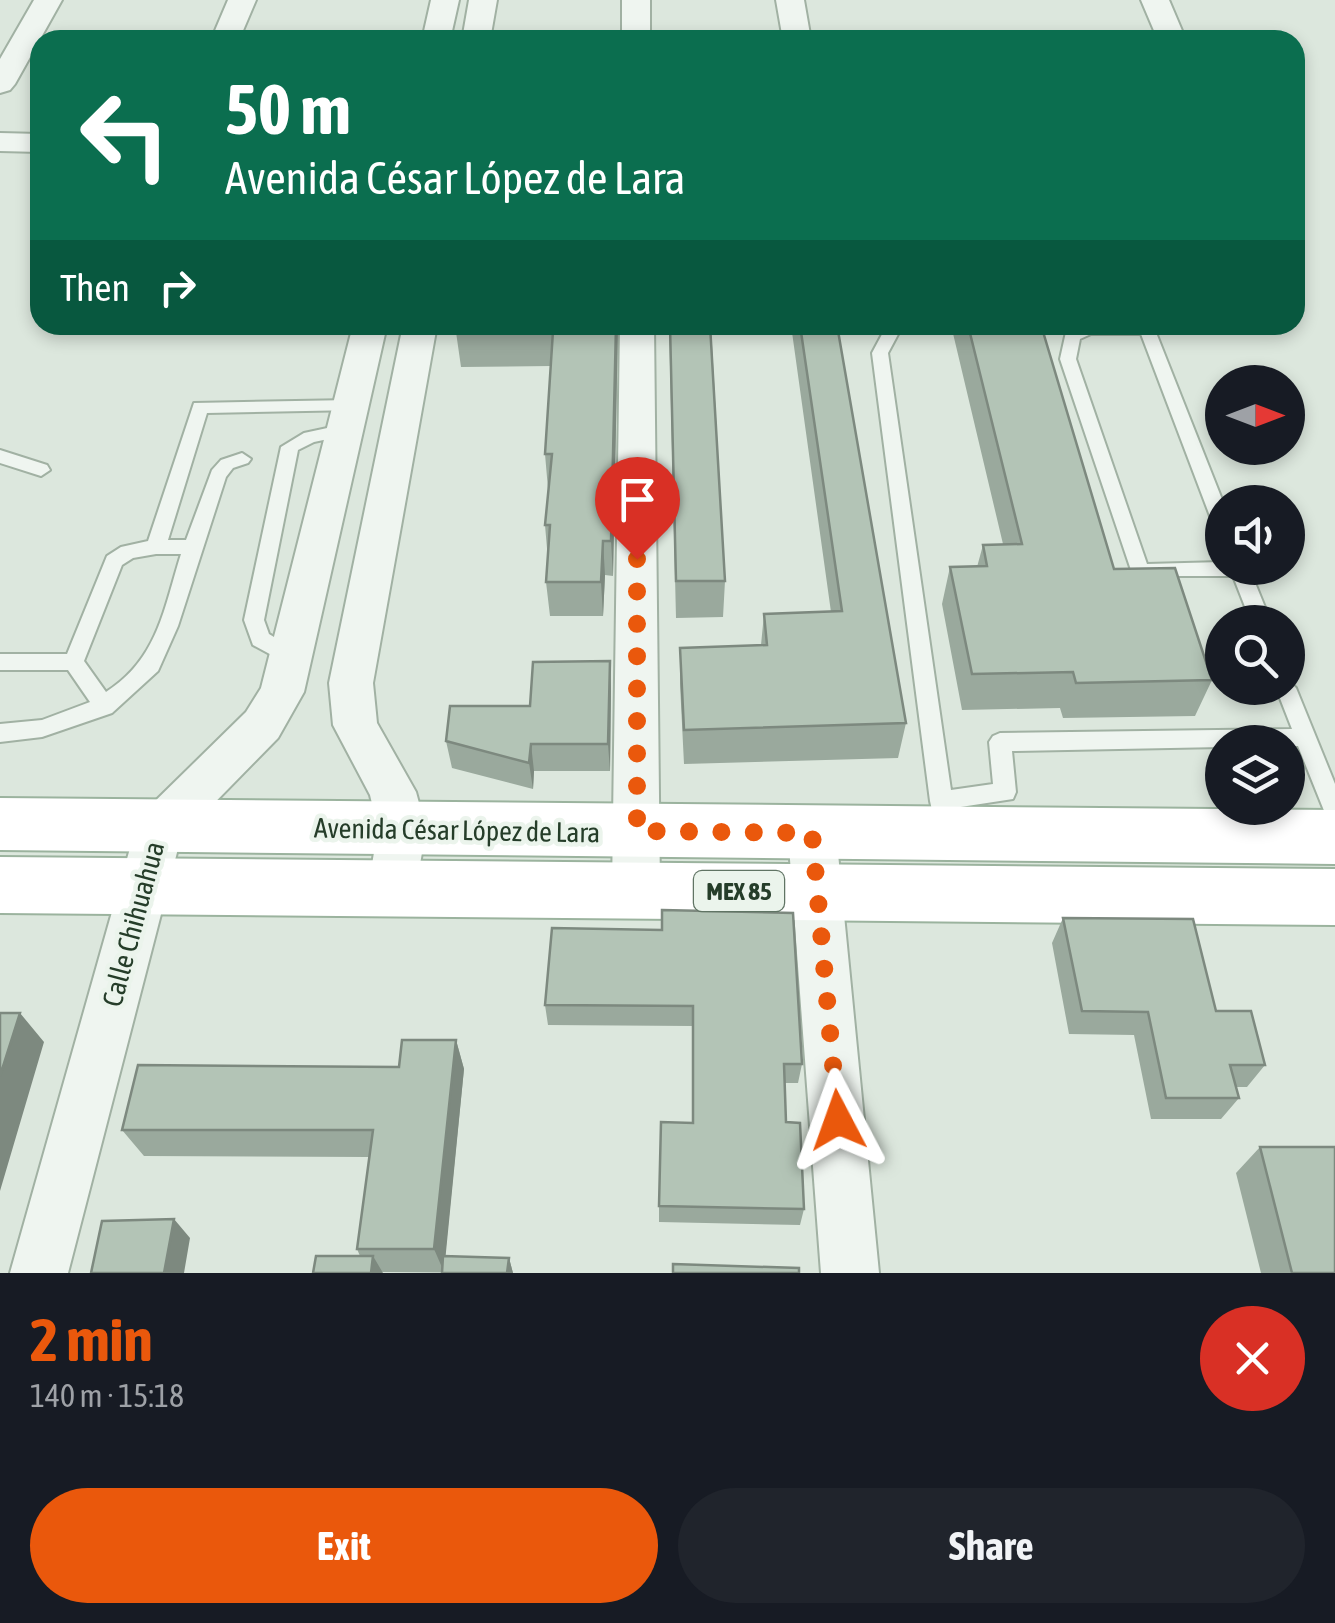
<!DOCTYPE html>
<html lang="en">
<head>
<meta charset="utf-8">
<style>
  body { margin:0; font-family:"Asap Condensed",sans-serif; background:#20242c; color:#f1f3f6; height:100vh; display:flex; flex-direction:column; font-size:38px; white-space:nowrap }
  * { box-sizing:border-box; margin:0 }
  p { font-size:32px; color:#9ea1a6 }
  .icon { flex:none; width:55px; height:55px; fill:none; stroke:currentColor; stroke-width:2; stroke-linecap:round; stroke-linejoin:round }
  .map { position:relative; height:1273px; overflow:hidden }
  .details { display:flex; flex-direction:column; background:#171b24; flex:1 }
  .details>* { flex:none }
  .guide { position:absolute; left:30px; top:30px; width:1275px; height:305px; border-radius:30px; box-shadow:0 5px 15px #0003; background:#0b6e4f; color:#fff; overflow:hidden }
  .needle { width:65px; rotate:90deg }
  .tools { position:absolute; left:1205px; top:365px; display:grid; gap:20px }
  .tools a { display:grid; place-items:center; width:100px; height:100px; border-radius:50%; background:#171b24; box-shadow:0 5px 15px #0003; font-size:50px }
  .pin { position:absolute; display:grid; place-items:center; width:85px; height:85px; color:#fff; margin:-102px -42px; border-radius:50% 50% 50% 0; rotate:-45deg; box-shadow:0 0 10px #0007 }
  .pin .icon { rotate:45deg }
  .me { position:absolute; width:110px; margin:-55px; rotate:356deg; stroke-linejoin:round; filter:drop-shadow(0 0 8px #0008) }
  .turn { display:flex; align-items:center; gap:35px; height:210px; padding:0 30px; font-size:45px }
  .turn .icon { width:130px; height:130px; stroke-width:2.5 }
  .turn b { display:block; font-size:70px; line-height:85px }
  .then { display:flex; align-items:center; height:95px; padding:0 30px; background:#0003; gap:20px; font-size:38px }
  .round { display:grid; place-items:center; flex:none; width:105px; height:105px; border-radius:52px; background:#20242c }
  .head { display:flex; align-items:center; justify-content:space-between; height:170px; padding:0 30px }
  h1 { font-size:60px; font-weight:700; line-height:75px; color:#ea580c }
  .cta { display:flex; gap:20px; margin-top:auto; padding:20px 30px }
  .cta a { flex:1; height:115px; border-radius:60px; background:#ea580c; color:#fff; font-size:40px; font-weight:700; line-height:115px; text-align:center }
  .cta a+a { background:#20242c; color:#f1f3f6 }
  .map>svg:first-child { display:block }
</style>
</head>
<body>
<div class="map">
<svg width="1335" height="1273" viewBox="0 0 1335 1273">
  <rect width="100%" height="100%" fill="#dce7dd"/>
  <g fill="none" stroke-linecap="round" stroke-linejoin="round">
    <g stroke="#a1b1a3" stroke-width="4">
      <path id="service" d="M887 325H903L888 353 951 790 993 784 989 742 993 736 1000 733 1292 729 1276 688H1288V680L1296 688 1335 784V820L1327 818 1298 746H1288V742H1222V747L1012 751 1016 792 1013 799 954 808 957 830 954 837 946 840 938 837 930 801 872 353Z
        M1084 325H1153L1223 502 1222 531 1213 524 1141 334H1091L1080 339 1076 359 1147 564 1222 562V568H1249L1271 622H1251L1233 576H1133L1060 359 1066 332Z
        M351 400 360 406 357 410 207 413 168 540H186L212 470 221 460 242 453 251 459 248 463 233 468 226 477 178 626 158 671 112 713 42 737 0 742V724L42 720 90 702 68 670H0V654H67L107 556 121 547 148 541 194 403ZM156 554H181C164 608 158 659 106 692L84 661 122 565 133 558Z
        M346 424 355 430 352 434 314 442 298 450 264 620 269 634 299 652 302 658 299 664 292 666 253 645 244 620 281 447 304 433Z
        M0 450 47 465 50 470 41 476 0 463Z"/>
    </g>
    <g stroke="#a1b1a3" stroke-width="4">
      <path id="minor" d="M34 0H62L15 84 10 90 0 93V59Z
        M228 0H256L239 40H211Z
        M431 0H459L450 40H422Z
        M469 0H497L490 40H462Z
        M622 0H650V40H622Z
        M776 0H804L811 40H783Z
        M1141 0H1169L1186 40H1158Z
        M0 133 40 134V152L0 151Z
        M353 325H387L304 692 278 738 181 837 68 1273H10L136 827 143 813 246 712 261 688Z
        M403 325H437L373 683 377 723 416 792 426 829 416 888 409 903 392 910 375 903 368 888 378 829 370 795 333 725 329 683Z
        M620 325H654L660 890 653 905 636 912 619 905 612 890Z
        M812 813 829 819 836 833 879 1273H821L788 833 795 819Z"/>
    </g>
    <g stroke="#9bb39e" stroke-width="4">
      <path id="primary" d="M0 798 1335 810V864L0 850Z
        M0 857 1335 869V925L0 913Z"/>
    </g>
    <use href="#service" fill="#eff5f0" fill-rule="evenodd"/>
    <use href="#minor" fill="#eff5f0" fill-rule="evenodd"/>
    <use href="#primary" fill="#fff" fill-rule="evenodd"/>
  </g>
  <path fill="#9aa99d" d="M618 325 613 576 605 575 603 616H550L546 582 548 560 545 525 548 489 545 454 551 366 461 367 456 332Z
    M669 325H720L711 326 725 581 723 617 676 618Z
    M791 325H837L906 723 898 758 684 764 680 684V648L761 645 764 614 831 612Z
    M951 325H1041L1114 569 1212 680 1195 716 1063 718 1060 708 962 710 942 604 950 567H977L983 545 1003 544Z
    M610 661 611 689 610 771H534L533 789 452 768 446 741 530 706Z
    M1063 918 1216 1011 1265 1065 1247 1087H1236L1239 1098 1221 1119H1151L1134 1035 1069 1034 1052 943Z
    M552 928 802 1064 798 1083H785L786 1122 804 1209 800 1225 659 1222V1206L692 1123V1026L548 1025 545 1005Z
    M456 1040 464 1069 445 1256 509 1258 513 1273 382 1272 360 1256 357 1249 369 1157 144 1156 122 1130 399 1067Z
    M1260 1147 1335 1273H1261L1236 1173Z"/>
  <path fill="#7d897f" d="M616 325H618L613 576 611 541Z
    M603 541 605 575 603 616 601 582Z
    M610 661 611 689 610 771 608 744Z
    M531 744 534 771 533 789 529 763Z
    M20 1013 44 1042 0 1191V1076Z
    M456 1040 464 1069 444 1272 434 1249Z
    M174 1219 190 1238 184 1273H164Z
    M373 1256 383 1273H371Z
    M509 1258 513 1273H507Z"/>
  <path fill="#b3c4b6" stroke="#7d897f" stroke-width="2.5" d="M457 325H616L611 541H603L601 582H546L550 525H545L552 454H545L553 331 456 332Z
    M670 325H710L725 581H676Z
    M800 325H837L906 723 684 730 680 648 767 645 764 614 842 611Z
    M968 325H1041L1114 569 1175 568 1212 680 1076 683 1073 672 972 674 950 567 987 566 983 545 1022 544Z
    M610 661 608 744H531L529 763 446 741 450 706H530L533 662Z
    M662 910 793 913 802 1064H784L786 1122 800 1123 804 1209 659 1206 661 1122 693 1123V1006L545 1005 552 928 662 930Z
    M1063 918 1193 919 1216 1011H1251L1265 1065H1230L1239 1098H1166L1148 1012 1082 1011Z
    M0 1013H20L0 1076Z
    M402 1040H456L434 1249H357L373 1130H122L138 1065 399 1067Z
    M1260 1147H1335V1273H1292Z
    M174 1219 164 1273H91L102 1221Z
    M316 1256H373L371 1273H313Z
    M443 1256 509 1258 507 1273H442Z
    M673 1264 799 1268V1273H673Z"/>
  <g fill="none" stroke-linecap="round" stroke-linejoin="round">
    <path stroke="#ea580c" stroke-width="18" stroke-dasharray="0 32.4" d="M637 559V831L812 833 838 1120"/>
  </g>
  <g text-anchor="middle" stroke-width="9" stroke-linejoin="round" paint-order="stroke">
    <rect fill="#ebf4ec" stroke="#607464" stroke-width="2.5" x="694" y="871" width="90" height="40" rx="8"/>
    <g font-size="25" font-weight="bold" fill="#253d29">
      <text x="739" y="900">MEX 85</text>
    </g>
    <g font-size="28" fill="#253d29" stroke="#ebf4ec">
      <text transform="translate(457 830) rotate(1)" y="10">Avenida César López de Lara</text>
      <text transform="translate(133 924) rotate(-75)" y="10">Calle Chihuahua</text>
    </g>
  </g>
</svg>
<div class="tools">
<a><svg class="needle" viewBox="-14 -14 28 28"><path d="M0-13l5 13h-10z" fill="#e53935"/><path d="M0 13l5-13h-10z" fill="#9ea1a6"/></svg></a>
<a><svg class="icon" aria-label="sound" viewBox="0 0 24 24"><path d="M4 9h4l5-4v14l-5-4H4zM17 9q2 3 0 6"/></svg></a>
<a><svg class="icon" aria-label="search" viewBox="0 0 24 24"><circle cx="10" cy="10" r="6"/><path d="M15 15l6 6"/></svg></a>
<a><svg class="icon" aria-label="layers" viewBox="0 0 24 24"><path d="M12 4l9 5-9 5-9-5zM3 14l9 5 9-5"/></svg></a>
</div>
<div class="pin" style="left:637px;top:559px;background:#d93025"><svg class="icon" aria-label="arrive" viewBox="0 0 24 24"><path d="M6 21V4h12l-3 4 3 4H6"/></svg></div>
<svg class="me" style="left:838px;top:1120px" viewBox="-20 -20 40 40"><path d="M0-17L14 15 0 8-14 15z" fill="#ea580c" stroke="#fff" stroke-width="4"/></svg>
<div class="guide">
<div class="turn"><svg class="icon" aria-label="left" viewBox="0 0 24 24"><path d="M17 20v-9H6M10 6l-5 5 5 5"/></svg><div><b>50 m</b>Avenida César López de Lara</div></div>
<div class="then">Then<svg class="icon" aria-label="right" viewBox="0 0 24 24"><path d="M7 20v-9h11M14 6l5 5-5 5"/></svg></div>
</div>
</div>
<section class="details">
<div class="head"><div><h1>2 min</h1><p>140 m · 15:18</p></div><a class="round" style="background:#d93025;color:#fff"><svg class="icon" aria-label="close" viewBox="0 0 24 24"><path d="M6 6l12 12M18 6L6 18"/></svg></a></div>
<div class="cta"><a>Exit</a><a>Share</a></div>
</section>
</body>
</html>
